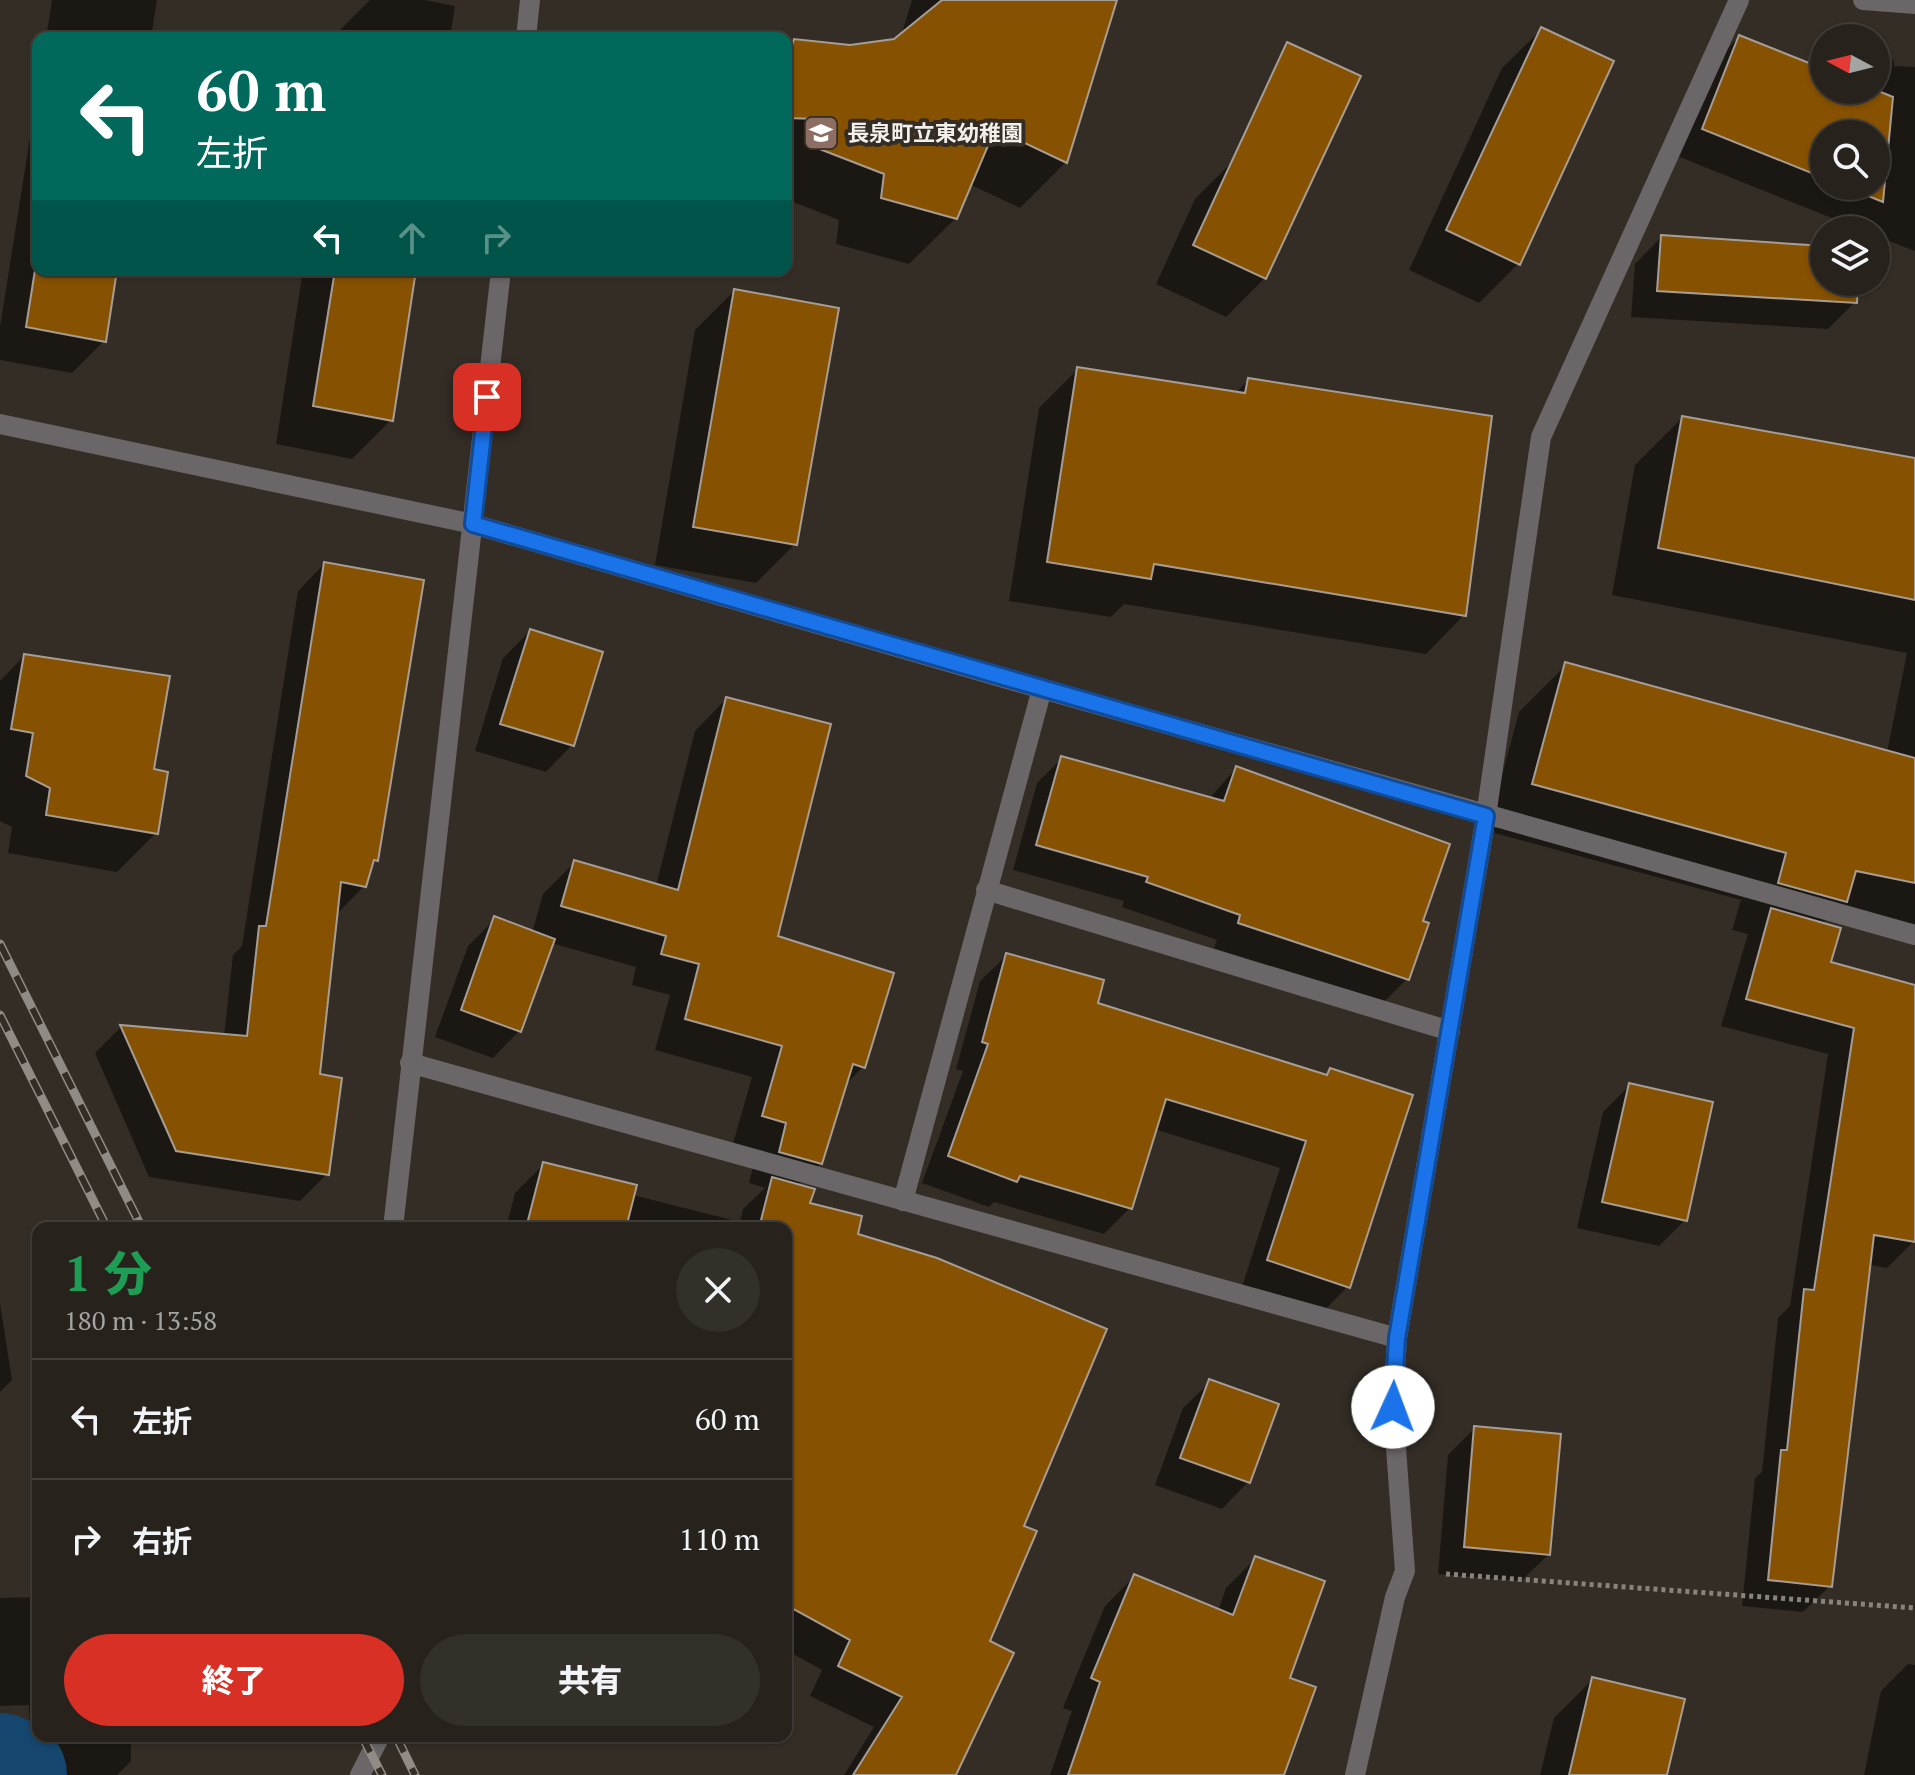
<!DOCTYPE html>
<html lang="ja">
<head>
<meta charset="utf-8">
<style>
  body { margin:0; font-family:"PT Serif","Noto Sans JP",serif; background:#332f29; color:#f1f3f6; height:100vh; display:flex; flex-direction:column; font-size:30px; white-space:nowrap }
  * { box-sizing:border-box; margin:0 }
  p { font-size:26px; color:#a4a4a3 }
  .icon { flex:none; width:44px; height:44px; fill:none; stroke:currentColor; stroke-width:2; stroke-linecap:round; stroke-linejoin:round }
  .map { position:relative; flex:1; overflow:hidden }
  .drawer { position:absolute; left:32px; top:1222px; width:760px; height:520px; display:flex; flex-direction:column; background:#27221c; border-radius:16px; box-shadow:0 2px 6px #0004,0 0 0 2px #433f3b }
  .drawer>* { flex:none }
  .top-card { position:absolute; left:32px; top:32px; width:760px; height:244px; border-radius:16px; box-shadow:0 2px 6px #0004,0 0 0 2px #433f3b; background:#00695c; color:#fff; overflow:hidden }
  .needle { width:52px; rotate:277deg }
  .fabs { position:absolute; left:1810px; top:24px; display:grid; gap:16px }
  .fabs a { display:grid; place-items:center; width:80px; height:80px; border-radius:50%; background:#27221c; box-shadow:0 2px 6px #0004,0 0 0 2px #433f3b; font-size:40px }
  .pin { position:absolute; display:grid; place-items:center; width:68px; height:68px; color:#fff; margin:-34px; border-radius:16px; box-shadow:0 4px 12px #0006 }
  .me { position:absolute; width:88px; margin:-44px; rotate:2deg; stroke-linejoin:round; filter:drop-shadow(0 0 6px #0008) }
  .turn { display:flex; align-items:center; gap:28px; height:168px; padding:0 32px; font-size:36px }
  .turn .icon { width:104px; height:104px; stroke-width:2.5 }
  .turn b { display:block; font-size:56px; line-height:68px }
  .lanes { display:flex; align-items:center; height:76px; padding:0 32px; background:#0003; justify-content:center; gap:40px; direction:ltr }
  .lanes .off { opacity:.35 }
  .round { display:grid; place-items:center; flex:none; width:84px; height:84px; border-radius:42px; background:#332f29 }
  .headline { display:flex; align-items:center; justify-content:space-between; height:136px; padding:0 32px }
  h1 { font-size:48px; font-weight:800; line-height:60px; color:#1e9e55 }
  .primary-button { display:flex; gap:16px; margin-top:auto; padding:16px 32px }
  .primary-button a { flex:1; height:92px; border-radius:48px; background:#d93025; color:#fff; font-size:32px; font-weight:800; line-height:92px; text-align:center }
  .primary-button a+a { background:#332f29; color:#f1f3f6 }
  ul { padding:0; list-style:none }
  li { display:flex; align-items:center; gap:24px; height:120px; padding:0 32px; border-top:2px solid #433f3b }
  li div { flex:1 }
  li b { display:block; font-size:30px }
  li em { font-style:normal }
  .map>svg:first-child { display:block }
</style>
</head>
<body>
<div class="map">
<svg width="1915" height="1775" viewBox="0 0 1915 1775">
  <rect width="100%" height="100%" fill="#342d26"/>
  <path fill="#0007" fill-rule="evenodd" d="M52 0H157L151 38H46Z
    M370 0H425L455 6 450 38H339L340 30Z
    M912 0H1115L1066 162 1020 208 969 184 956 218 909 264 836 244 839 220 786 199V50L795 42 850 47 895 41 901 36Z
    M1541 30 1612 62 1518 264 1479 303 1409 270 1502 68Z
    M1739 37 1821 70 1824 68V90H1876V59L1894 61V66L1915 67V251L1876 236V230H1862L1677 156 1713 64ZM1824 134H1876V186H1824Z
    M38 87V270H115L104 341 72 373 0 360V327Z
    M1234 160 1265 278 1226 317 1156 284 1195 199Z
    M1661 237 1824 248V282H1856L1855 302 1828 329 1631 317 1635 264Z
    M303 270H414L391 420 352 459 276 444Z
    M734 291 795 544 756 583 655 565 695 330Z
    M1078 369 1235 394 1248 380 1464 615 1426 654 1124 604 1111 617 1009 601 1039 408Z
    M1682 418 1915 460V938L1826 920 1822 924 1829 964 1915 988V1232L1914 1241 1887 1268 1869 1265 1830 1586 1803 1612 1742 1606 1755 1478 1762 1472 1778 1318 1790 1306 1828 1054 1721 1026 1748 934 1732 930 1741 900 1487 831 1519 712 1566 665 1887 752 1907 653 1612 595 1635 465Z
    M324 564 376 860 370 866 364 886 338 913 318 1076 327 1174 300 1201 149 1177 95 1053 121 1027 224 1036 233 955 242 946 298 591Z
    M530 631 572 745 546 772 475 751 503 658Z
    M24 656 152 771 156 833 117 872 8 853 12 827 0 821V681Z
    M726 699 775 938 863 1067 845 1085 821 1163 797 1186 808 1205 855 1235 1021 1527 987 1642 954 1775H844L874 1727 810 1696 822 1670 786 1650V1228H506L515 1193 544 1164 633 1195 740 1222 743 1209 765 1188 749 1183 756 1154 732 1147 752 1077 655 1050 670 995 632 985 636 967 551 943 519 1031 493 1058 435 1037 468 946 495 919 532 933 543 894 574 863 656 886 695 731Z
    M1062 758 1209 799 1236 768 1407 979 1382 1004 1214 948 1217 940 1122 907 1124 901 1013 870 1037 783Z
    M1007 955 1095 1005 1324 1076 1330 1070 1348 1286 1322 1313 1242 1287 1280 1168 1154 1129 1130 1208 1104 1234 994 1202 989 1207 922 1183 963 1071 956 1069 980 981Z
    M1630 1085 1685 1220 1659 1246 1577 1228 1603 1112Z
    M0 1303 12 1380 0 1392Z
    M1210 1382 1248 1482 1222 1509 1155 1485 1183 1408Z
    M1475 1428 1548 1555 1521 1581 1438 1574 1448 1455Z
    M1255 1559 1287 1679 1275 1775H1050L1072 1711 1063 1708 1105 1606 1134 1577 1218 1611 1226 1588Z
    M38 1597V1736H131V1761L117 1775H31L29 1705 0 1706V1598Z
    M1908 1664 1915 1665V1775H1864L1881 1691Z
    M1593 1679 1665 1775H1540L1554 1718Z
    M605 1736H625L617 1744Z"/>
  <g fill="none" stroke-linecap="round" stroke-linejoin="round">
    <path stroke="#14466e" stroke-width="114" d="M0 1770 10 1775"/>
  </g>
  <path fill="#865101" stroke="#a69d95" stroke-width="2" d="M942 0H1117L1067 163 995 129 957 219 881 198 884 174 817 148 819 119 786 118V67L794 39 850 45 894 39Z
    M1541 27 1614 61 1520 265 1446 230Z
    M1739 35 1824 69V90H1876L1893 97 1883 202 1844 186H1876V134H1824V178L1702 129Z
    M1287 42 1361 76 1266 279 1193 245Z
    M1661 235 1824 246V282H1858L1857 303 1657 291Z
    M35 270H117L106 342 26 327Z
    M335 270H416L393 421 313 406Z
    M734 289 839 308 797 545 693 527Z
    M1077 367 1245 393 1248 378 1492 416 1466 616 1154 564 1151 579 1047 562Z
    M1682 416 1915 458V600L1658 548Z
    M324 562 424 580 378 861 374 860 366 887 341 882 320 1074 342 1078 329 1175 176 1151 120 1025 247 1036 259 926H266Z
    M530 629 603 652 574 746 500 724Z
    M24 654 170 676 154 769 168 772 158 834 46 815 50 788 26 776 33 733 11 729Z
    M1565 662 1915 758V883L1856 871 1847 902 1778 883 1786 853 1532 784Z
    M726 697 831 724 778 936 894 973 865 1068 853 1064 822 1164 779 1152 786 1123 762 1116 782 1046 685 1019 699 964 661 954 666 936 561 906 574 860 678 890Z
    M1061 756 1224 801 1236 766 1450 844 1423 921 1429 923 1409 980 1238 923 1240 915 1146 882 1148 877 1036 845Z
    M1771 908 1841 928 1831 962 1915 985V1242L1874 1235 1832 1587 1768 1580 1781 1450H1787L1804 1289 1814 1290 1854 1028 1746 999Z
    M494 916 555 939 521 1032 461 1010Z
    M1006 953 1104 980 1098 1003 1327 1075 1330 1068 1413 1095 1350 1288 1267 1260 1306 1141 1166 1099 1132 1209 1020 1176 1017 1182 948 1156 988 1044 982 1042Z
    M1629 1083 1713 1102 1687 1221 1602 1202Z
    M543 1162 637 1185 626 1228H526Z
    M772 1177 815 1189 810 1203 862 1216 858 1234 937 1258 1107 1329 1024 1526 1037 1531 990 1641 1014 1653 956 1775H853L902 1697 838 1666 850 1640 786 1605V1228H759Z
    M1209 1379 1279 1404 1250 1483 1180 1458Z
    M1474 1426 1561 1434 1550 1555 1464 1547Z
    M1255 1556 1325 1581 1290 1678 1316 1687 1284 1775H1068L1100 1682 1091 1678 1134 1574 1233 1615Z
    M1592 1677 1685 1699 1667 1775H1569Z"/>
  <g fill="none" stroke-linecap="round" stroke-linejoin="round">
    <path stroke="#89837d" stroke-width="5" stroke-dasharray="4 4" stroke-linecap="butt" d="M1446 1574 1915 1608"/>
    <path stroke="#6b6667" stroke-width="20" d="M1863 0 1915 4
      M526 38 530 0
      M0 424 473 524 1042 689 1915 935
      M986 890 1450 1031
      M410 1063 1397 1338
      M903 1201 1042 689
      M393 1228 501 270
      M360 1775 380 1736
      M1355 1775 1395 1597 1405 1571 1393 1407 1397 1338 1486 816 1541 437 1739 0"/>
    <g stroke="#918b85" stroke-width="9">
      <path id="rail" d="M0 944 142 1228
        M0 1015 107 1228
        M362 1736 382 1775
        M396 1736 415 1775"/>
    </g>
    <use href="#rail" stroke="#342d26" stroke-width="6" stroke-dasharray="18" stroke-linecap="butt"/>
  </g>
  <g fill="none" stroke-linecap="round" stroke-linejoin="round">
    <g stroke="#114b97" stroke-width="20">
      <path id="route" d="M487 397 473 524 1486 816 1397 1338 1393 1407"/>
    </g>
    <use href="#route" stroke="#1a73e8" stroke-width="14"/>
  </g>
  <defs>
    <g id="school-square" transform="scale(1.8)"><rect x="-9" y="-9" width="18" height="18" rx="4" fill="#8d6e63" stroke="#342d26"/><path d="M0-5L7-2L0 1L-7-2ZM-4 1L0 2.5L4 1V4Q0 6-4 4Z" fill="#fff"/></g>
  </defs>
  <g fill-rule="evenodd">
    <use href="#school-square" x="821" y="133"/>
  </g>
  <g text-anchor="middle" stroke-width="8" stroke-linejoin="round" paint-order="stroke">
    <g font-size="22" font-weight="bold" fill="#f3efea" stroke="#342d26" text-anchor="start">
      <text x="847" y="141">長泉町立東幼稚園</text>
    </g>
  </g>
</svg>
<div class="fabs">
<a><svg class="needle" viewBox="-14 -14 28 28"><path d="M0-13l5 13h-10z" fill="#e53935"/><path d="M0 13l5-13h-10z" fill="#a4a4a3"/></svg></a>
<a><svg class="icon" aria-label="search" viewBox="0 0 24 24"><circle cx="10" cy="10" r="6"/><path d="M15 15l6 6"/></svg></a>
<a><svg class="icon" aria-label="layers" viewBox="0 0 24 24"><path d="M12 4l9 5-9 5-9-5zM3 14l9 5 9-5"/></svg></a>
</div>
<div class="pin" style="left:487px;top:397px;background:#d93025"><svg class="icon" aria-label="arrive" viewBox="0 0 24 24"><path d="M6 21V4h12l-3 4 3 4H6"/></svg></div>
<svg class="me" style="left:1393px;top:1407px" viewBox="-20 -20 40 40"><circle r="19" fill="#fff"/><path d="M0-13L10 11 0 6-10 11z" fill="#1a73e8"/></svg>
<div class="top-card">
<div class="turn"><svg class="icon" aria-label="left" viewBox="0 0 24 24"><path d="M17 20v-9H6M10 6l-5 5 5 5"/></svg><div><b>60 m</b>左折</div></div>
<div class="lanes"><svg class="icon" aria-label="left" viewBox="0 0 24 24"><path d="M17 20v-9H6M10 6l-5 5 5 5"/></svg><svg class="icon off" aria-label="ahead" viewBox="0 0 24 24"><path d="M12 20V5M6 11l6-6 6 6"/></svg><svg class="icon off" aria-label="right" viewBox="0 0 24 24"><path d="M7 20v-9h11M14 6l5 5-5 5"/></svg></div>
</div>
<section class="drawer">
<div class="headline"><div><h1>1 分</h1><p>180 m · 13:58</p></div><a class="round"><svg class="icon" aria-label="close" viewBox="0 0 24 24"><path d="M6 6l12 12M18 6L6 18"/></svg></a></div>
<ul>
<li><svg class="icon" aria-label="left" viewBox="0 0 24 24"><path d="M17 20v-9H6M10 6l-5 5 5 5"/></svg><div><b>左折</b></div><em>60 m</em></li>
<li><svg class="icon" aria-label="right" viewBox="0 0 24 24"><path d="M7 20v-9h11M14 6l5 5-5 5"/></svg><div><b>右折</b></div><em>110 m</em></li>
</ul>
<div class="primary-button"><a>終了</a><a>共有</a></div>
</section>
</div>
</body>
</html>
